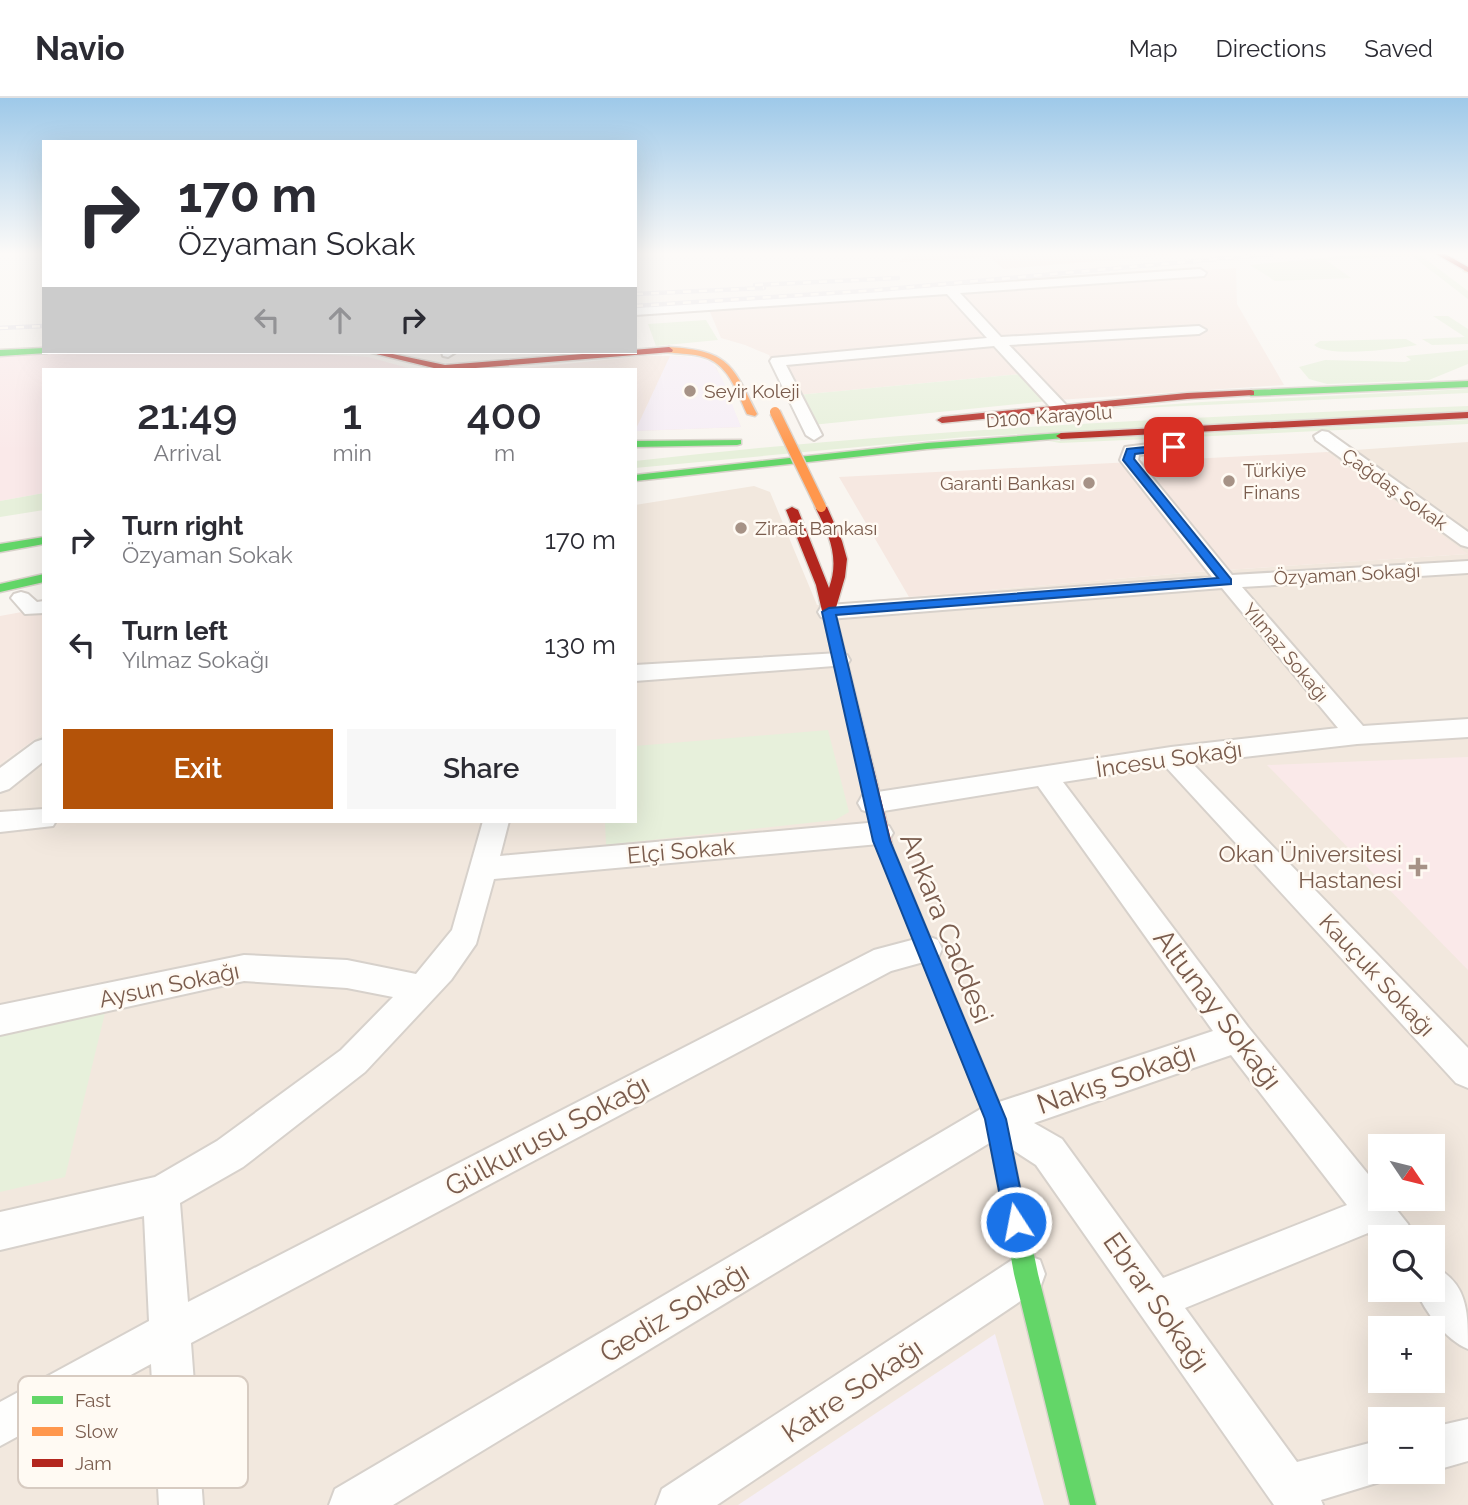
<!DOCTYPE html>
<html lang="en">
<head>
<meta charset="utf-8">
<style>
  body { margin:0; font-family:Raleway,sans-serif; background:#f7f7f7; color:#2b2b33; height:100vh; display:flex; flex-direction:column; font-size:26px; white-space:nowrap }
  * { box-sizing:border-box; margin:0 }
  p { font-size:23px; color:#7c7c81 }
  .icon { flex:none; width:38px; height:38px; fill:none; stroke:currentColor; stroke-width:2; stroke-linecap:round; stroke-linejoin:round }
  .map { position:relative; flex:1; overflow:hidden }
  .drawer { position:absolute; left:42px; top:270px; width:595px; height:455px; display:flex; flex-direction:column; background:#fff; border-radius:0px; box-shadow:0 7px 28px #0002 }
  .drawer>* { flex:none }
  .banner { position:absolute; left:42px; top:42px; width:595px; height:214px; border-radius:0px; box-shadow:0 7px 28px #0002; background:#fff; color:#2b2b33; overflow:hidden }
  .needle { width:46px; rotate:125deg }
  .fabs { position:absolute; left:1368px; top:1036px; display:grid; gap:14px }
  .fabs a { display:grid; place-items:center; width:77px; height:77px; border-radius:0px; background:#fff; box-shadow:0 7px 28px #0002; font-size:35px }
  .pin { position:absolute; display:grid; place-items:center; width:60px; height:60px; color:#fff; margin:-30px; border-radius:14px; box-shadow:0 4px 10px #0006 }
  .me { position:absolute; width:77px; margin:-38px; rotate:349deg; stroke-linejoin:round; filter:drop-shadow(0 0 5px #0008) }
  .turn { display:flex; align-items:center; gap:24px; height:147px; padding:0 21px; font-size:32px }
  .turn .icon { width:91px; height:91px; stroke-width:2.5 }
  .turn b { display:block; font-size:49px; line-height:60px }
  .lanes { display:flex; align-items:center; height:66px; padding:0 21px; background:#0003; justify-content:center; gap:35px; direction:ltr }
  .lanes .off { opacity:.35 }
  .eta { display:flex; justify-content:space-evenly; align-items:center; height:119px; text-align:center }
  .eta b { font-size:42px; font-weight:600; line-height:49px }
  .action { display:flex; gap:14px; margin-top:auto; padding:14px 21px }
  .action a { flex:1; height:80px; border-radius:0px; background:#b45309; color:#fff; font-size:28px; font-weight:600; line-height:80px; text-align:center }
  .action a+a { background:#f7f7f7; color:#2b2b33 }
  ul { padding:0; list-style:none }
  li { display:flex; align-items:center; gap:21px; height:105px; padding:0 21px }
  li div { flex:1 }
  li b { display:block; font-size:26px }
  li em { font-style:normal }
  header { display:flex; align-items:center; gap:42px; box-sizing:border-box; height:98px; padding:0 35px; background:#fff; border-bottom:2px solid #e1e1e2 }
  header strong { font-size:33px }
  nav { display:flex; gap:38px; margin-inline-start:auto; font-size:24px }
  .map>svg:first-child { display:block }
</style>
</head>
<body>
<header>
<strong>Navio</strong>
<nav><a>Map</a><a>Directions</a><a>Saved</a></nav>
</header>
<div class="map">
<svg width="1468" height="1407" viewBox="0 0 1468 1407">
  <rect width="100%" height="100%" fill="#f9f5f0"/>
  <path fill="#f2e8de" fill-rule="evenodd" d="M1468 344V1407H0V666L44 635V723H635V407L754 388 770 394 817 507 1196 474 1467 456 1327 354ZM1381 1048H1433V1101H1381ZM1381 1139H1433V1192H1381ZM1381 1230H1433V1283H1381ZM1381 1321H1433V1374H1381Z"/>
  <path fill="#f6e8e1" d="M908 156H1179L1003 171 990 159 899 164Z
    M1236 170 1237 206 1284 287 1058 302 1030 275 787 298 769 257 745 247 721 240 707 207Z
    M644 258H684L716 269 741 329 635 333V271H515Z
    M1327 354 1468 456 1196 474 909 499 839 379Z
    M44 510V635L0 666V518Z"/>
  <path fill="#f6eef6" d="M670 258 696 259 712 264 722 280 741 329 635 333Z
    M995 1236 1044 1407H738Z"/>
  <path fill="#fae9e9" d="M75 254 315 256 368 259 412 271H44V395L0 403V257Z
    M1468 659V872L1267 667Z"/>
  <path fill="#e7f0db" d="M1361 156H1419L1468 193V201L1412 158 1326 162 1351 180 1275 183 1250 167Z
    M1433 218H1448L1468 231V246L1432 247 1422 241 1465 239Z
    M706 222 718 242 656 248 648 226Z
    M1406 241 1417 247C1396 251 1329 260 1314 247L1320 243Z
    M1468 252V266L1429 282 1327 286 1309 281 1299 269 1325 262 1405 264 1411 262 1406 258Z
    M1031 275 1058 302 802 328 787 298Z
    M1468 291V295L1094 312 1202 304Z
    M1468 308V313L965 339 635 370V363C912 331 1190 319 1468 308Z
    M1468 322V326L1060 345 1049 343Z
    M44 395V412L0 419V403Z
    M828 632 849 714 835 722 606 747 605 723H635V648Z
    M105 915 65 1079 0 1094V937Z"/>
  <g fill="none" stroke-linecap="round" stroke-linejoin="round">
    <g stroke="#d7d1cb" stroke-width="4">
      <path id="street" d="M1200 171 1206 175 1204 178 960 195 1001 239 1199 228 1206 232 1199 236 1009 247 1066 307 1068 310 1060 315 1054 313 994 248 786 267 822 337 814 342 806 337 770 263 772 260 987 240 947 196 635 217V209Z
        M442 254H456L448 259 443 258Z
        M1322 333 1328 334 1468 434V449L1461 447 1316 342 1314 338Z
        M1149 346 1158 351 1155 355 1139 357 1138 362 1232 477 1468 463V475L1242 489 1363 628 1468 621V639L1357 646 1192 665 1468 950V990L1456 985 1165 668 1063 684 1248 929 1381 1092V1101H1388L1408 1126 1414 1139H1381V1151L1368 1135 1185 1210 1297 1364 1381 1342V1374H1399L1396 1379 1321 1402 1323 1407H1274L1036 1067 996 1041 393 1407H329L335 1391 984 1009 1213 933 1038 688 871 715 862 712 858 705 862 698 871 695 1171 649 1338 630 1222 490 829 521 821 519 818 514 821 509 829 507 1212 479 1120 362 1125 349ZM1231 957 1347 1107 1163 1180 1062 1041 1034 1025Z
        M21 494 28 496 37 504 44 503V515L25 516 11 500 14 496Z
        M839 555 847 557 850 562 847 567 635 583V567Z
        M44 641V663L9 691 0 694V670L35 644Z
        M44 711V723H56L53 728 0 734V714Z
        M483 723H509L500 758 879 724 889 728 893 735 889 742 879 746 494 781 476 846 451 882 365 974 243 1069 180 1105 188 1204 874 852 927 838 938 842 942 851 938 860 891 873 191 1245 203 1407H159L151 1266 0 1348V1304L149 1223 144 1118 0 1152V1114L155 1079 217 1043 341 952 393 899 347 890 244 883 0 937V907L244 857 347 862 416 876 452 832Z
        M1026 1157 1040 1162 1045 1176 1040 1190 717 1407H656L662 1391 1012 1162Z
        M1433 1168C1468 1185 1468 1214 1468 1251 1446 1242 1425 1214 1416 1192H1433Z
        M1468 1321V1363L1433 1373V1329Z"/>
    </g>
    <g stroke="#d9d2cb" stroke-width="3">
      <path id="fast" d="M44 250V254L47 255 0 258V252Z
        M1468 283V289L1251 298 1246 295 1251 292Z
        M1061 335 1066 338 1065 340 927 351 635 383V377L927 345Z
        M741 342V346L737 347 635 349V343Z
        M44 439V446L0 454V446Z
        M44 476V484L0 494V486Z
        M885 743 891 745 893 750 1006 1021 1038 1176 1096 1407H1070L1014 1176 986 1021 877 750 879 745Z"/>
    </g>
    <g stroke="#d9d2cb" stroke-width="3">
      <path id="slow" d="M1464 169H1468V174L1464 173Z
        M669 249C728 253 732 265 757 316L755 318 747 316C736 292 728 264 700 258 688 255 677 256 666 254L665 252Z"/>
    </g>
    <g stroke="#d9d2cb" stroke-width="3">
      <path id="jam" d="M1436 156H1445L1468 169V174Z
        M669 249 673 252 672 254 463 271H438L368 254H383L445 267Z
        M1251 292 1254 293V297L1187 301 942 325 937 322 942 319 1187 295Z
        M1468 314V320L1061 341 1056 338 1061 335Z
        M817 407 827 409 842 443 847 461 845 479 835 513 893 750 891 755H879L877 750 816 487 786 412 792 409 798 412 829 490C840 460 829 436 815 409Z"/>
    </g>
    <use href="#street" fill="#fefefd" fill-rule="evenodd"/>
    <use href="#fast" fill="#63d668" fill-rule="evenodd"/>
    <use href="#slow" fill="#ff974d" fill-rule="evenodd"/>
    <use href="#jam" fill="#b3261e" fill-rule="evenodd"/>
    <g stroke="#e6e3e7" stroke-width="4.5">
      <path id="rail" d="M755 187 898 180
        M635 196 764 190
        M635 208 878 192 1272 156
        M0 230 44 228"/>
    </g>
    <use href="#rail" stroke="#fffaf3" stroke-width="2.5" stroke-dasharray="8" stroke-linecap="butt"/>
    <g stroke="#d9d2cb" stroke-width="13" stroke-linecap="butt">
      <path id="slow-bridge" d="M775 314 821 409"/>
    </g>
    <use href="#slow-bridge" stroke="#ff974d" stroke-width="10"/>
  </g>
  <linearGradient id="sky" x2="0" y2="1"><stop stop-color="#9ec9e9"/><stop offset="0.44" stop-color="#fcfaf8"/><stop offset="1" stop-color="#fcfaf8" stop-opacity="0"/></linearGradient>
  <rect width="1468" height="353" fill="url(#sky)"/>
  <path fill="#1a73e8" stroke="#114b97" stroke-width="2" d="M1174 346 1177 347V351L1135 356 1134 361 1231 481V486L836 517 890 743 1006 1021 1027 1124 1024 1132 1016 1136 1008 1132 1005 1124 985 1021 873 743 822 514 829 510 1218 480 1123 362 1127 351Z"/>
  <g fill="#a69286" stroke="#fffaf3" stroke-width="2.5">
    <circle cx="690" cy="293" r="7"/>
    <circle cx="1229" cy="383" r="7"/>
    <circle cx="1089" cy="385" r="7"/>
    <circle cx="741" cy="430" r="7"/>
    <path d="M1414.5 758.5h7v7h7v7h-7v7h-7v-7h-7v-7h7z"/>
  </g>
  <g text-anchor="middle" stroke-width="5" stroke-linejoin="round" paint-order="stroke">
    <g font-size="19" fill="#7a5c4d" stroke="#fffaf3" text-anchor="start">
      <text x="704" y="300">Seyir Koleji</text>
      <text x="1243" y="379">Türkiye<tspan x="1243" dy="22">Finans</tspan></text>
      <text x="1075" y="392" text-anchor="end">Garanti Bankası</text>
      <text x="755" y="437">Ziraat Bankası</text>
    </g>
    <g font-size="19" fill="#7a5c4d" stroke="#fffaf3">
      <text transform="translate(1049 318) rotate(-4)" y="7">D100 Karayolu</text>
      <text transform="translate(1395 391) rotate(36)" y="7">Çağdaş Sokak</text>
      <text transform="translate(1347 476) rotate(-3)" y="7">Özyaman Sokağı</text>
      <text transform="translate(1286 554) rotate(50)" y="7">Yılmaz Sokağı</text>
    </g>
    <g font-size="23" fill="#7a5c4d" stroke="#fffaf3">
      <text transform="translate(1169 661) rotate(-8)" y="8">İncesu Sokağı</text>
      <text transform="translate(681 753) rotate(-5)" y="8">Elçi Sokak</text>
      <text transform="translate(1377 877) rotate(47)" y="8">Kauçuk Sokağı</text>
      <text transform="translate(169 887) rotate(-12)" y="8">Aysun Sokağı</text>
    </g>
    <g font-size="23" fill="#7a5c4d" stroke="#fffaf3" text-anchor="end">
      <text x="1402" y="764">Okan Üniversitesi<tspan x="1402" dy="26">Hastanesi</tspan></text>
    </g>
    <g font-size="28" fill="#7a5c4d" stroke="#fffaf3">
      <text transform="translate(947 830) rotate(68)" y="10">Ankara Caddesi</text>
      <text transform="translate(1218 911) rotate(53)" y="10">Altunay Sokağı</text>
      <text transform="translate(1116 980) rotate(-19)" y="10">Nakış Sokağı</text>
      <text transform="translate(547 1037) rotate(-28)" y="10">Gülkurusu Sokağı</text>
      <text transform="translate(1157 1204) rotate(55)" y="10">Ebrar Sokağı</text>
      <text transform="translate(674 1214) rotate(-31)" y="10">Gediz Sokağı</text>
      <text transform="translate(852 1292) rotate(-34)" y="10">Katre Sokağı</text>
    </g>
  </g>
  <rect x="18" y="1278" width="230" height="112" rx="10" fill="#fffaf3" stroke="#d7cbc1" stroke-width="2"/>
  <rect x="32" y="1298" width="31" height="8" fill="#63d668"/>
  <rect x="32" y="1329" width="31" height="9" fill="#ff974d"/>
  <rect x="32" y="1361" width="31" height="8" fill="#b3261e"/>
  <g font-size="19" fill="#7a5c4d">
    <text x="75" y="1309">Fast</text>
    <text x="75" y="1340">Slow</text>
    <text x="75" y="1372">Jam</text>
  </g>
</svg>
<div class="fabs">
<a><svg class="needle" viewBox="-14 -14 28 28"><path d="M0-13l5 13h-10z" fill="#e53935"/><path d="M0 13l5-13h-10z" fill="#7c7c81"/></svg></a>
<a><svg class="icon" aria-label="search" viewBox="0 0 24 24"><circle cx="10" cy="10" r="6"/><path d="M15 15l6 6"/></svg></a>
<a>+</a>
<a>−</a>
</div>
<div class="pin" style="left:1174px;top:349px;background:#d93025"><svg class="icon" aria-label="arrive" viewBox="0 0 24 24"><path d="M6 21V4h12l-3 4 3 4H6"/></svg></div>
<svg class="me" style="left:1016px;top:1124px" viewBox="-20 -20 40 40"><circle r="17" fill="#1a73e8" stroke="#fff" stroke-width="3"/><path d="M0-11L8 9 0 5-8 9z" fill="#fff"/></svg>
<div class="banner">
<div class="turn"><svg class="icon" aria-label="right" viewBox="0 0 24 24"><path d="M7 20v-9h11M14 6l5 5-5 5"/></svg><div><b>170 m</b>Özyaman Sokak</div></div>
<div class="lanes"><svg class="icon off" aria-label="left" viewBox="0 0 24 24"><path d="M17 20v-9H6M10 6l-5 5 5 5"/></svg><svg class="icon off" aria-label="ahead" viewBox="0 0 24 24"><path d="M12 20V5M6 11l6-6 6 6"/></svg><svg class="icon" aria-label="right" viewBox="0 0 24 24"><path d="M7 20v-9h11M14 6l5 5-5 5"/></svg></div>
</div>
<section class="drawer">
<div class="eta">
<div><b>21:49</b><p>Arrival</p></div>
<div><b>1</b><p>min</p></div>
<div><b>400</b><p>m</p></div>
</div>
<ul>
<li><svg class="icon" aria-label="right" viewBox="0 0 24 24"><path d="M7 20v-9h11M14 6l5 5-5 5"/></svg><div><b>Turn right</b><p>Özyaman Sokak</p></div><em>170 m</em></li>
<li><svg class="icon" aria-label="left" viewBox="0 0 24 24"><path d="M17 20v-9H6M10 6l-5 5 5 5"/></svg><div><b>Turn left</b><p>Yılmaz Sokağı</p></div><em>130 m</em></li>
</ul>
<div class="action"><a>Exit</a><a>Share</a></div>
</section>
</div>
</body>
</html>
